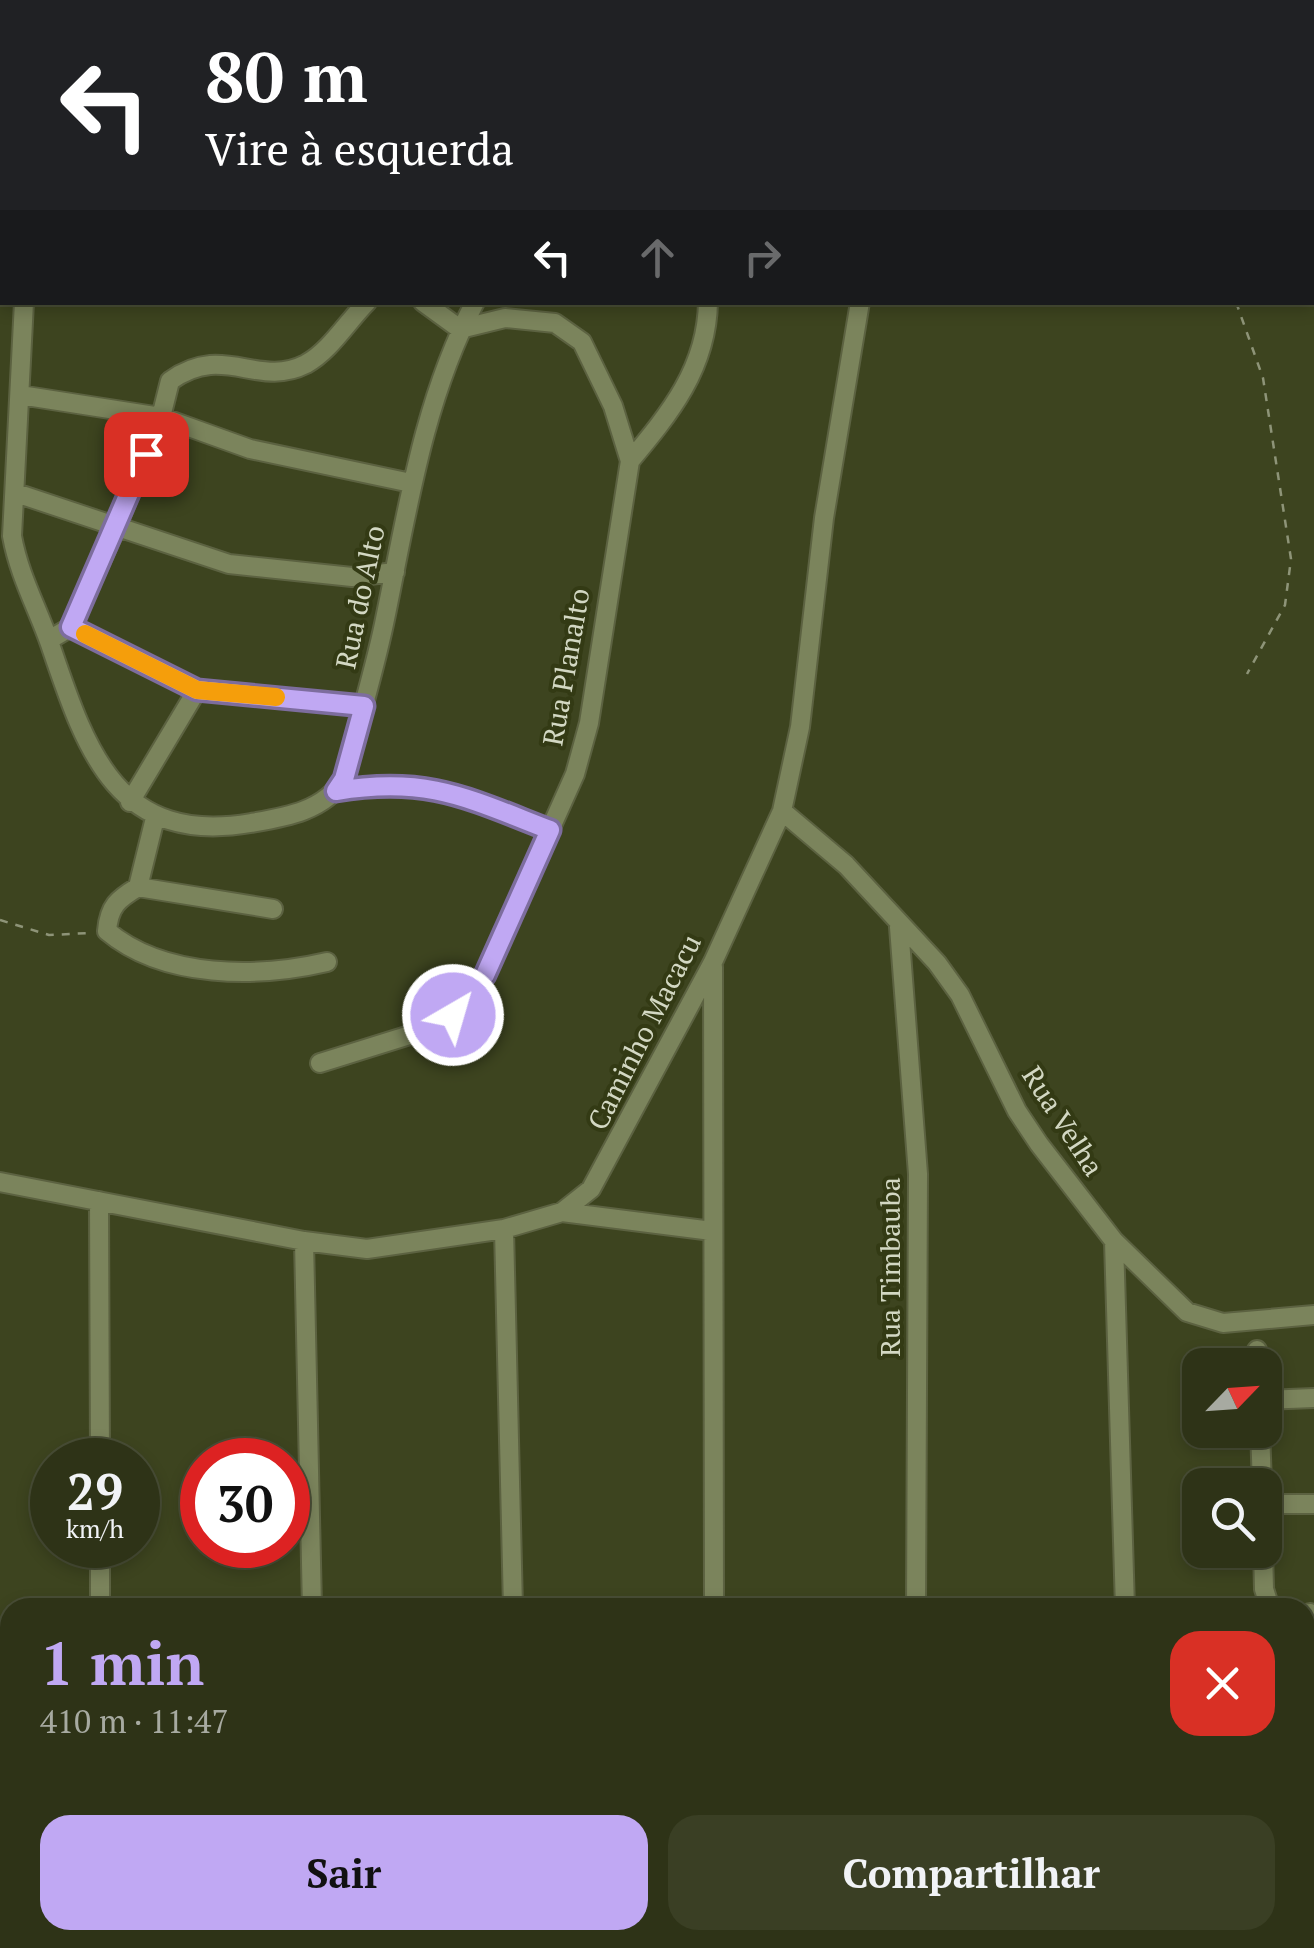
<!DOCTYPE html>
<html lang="pt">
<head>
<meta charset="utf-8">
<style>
  body { margin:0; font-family:"PT Serif",serif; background:#3a3f24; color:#f1f3f6; height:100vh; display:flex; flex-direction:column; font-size:38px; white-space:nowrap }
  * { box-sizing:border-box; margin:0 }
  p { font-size:32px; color:#a7aaa1 }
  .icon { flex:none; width:55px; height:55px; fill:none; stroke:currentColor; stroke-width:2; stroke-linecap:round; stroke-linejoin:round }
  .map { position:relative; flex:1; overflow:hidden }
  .details { position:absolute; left:0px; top:1598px; width:1315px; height:352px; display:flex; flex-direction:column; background:#2e3317; border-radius:30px 30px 0 0; box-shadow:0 5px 15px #0003,0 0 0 2px #494e36 }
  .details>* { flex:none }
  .guide { position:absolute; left:0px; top:0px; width:1315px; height:305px; box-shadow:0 5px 15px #0003,0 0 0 2px #494e36; background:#202124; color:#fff; overflow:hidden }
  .needle { width:65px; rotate:65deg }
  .fabs { position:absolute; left:1182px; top:1348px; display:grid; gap:20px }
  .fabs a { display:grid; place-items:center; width:100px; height:100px; border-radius:20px; background:#2e3317; box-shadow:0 5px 15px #0003,0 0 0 2px #494e36; font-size:50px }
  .speed { position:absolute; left:30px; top:1438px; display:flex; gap:20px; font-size:50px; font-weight:700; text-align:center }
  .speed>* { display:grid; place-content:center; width:130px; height:130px; border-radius:50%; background:#2e3317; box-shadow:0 5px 15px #0003,0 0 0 2px #494e36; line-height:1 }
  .speed small { font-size:25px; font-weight:400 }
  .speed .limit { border:15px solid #d22; background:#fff; color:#111 }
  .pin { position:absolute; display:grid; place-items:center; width:85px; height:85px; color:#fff; margin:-42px; border-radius:20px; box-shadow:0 5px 15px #0006 }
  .me { position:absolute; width:110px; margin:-55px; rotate:38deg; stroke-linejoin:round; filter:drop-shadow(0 0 8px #0008) }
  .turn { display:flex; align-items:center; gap:35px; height:210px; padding:0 40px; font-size:45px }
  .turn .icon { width:130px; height:130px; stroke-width:2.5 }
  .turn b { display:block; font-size:70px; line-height:85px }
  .lanes { display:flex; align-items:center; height:95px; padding:0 40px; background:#0003; justify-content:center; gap:50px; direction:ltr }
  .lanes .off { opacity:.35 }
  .round { display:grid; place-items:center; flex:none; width:105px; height:105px; border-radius:30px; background:#3a3f24 }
  .head { display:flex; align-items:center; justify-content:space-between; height:170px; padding:0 40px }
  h1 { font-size:60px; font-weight:600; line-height:75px; color:#c0a8f3 }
  .primary-button { display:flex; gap:20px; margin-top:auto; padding:20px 40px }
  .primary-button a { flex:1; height:115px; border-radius:30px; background:#c0a8f3; color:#111; font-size:40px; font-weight:600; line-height:115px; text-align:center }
  .primary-button a+a { background:#3a3f24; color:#f1f3f6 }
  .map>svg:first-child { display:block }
</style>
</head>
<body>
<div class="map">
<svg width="1314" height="1948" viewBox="0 0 1314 1948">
  <rect width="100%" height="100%" fill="#3d441f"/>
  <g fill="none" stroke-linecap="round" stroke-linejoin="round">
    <g stroke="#5c6241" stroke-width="22">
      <path id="street" d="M141 0 144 2
        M318 0 320 2
        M423 0 425 2
        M680 0 681 2
        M730 0 734 2
        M1093 0 1098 2
        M118 2 121 0
        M960 2 961 0
        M1312 148 1314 150
        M0 250 2 254
        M24 302 12 536C19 575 37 607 50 644 86 750 116 846 251 823 286 817 324 811 344 779 357 727 373 676 384 624 407 514 422 403 475 302
        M20 395 161 417 250 449 411 483
        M630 461C670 413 707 368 708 302
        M16 493 229 564 352 577 395 572
        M71 627 197 690 364 706
        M49 640 71 627 116 528 161 417 170 381C224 342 257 389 306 364 330 351 347 322 367 302
        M336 791C432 776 464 796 550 830
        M130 802 197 690
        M782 811 846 865 937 963 960 995 1017 1111 1039 1144 1114 1241 1187 1312 1223 1323 1314 1315
        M155 818 138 887C118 899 109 906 107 931 164 979 258 978 327 962
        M138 887 273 909
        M899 927 918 1174 916 1608
        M713 967 714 1608
        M320 1063 429 1029 469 1000 485 975 575 774 589 723 630 461 613 406 582 342 555 323 505 318 460 329 423 302
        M0 1182 304 1241 367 1249 504 1229 562 1212 591 1189 713 962 782 811 800 727 824 518 860 302
        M99 1201 100 1460
        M562 1212 712 1231
        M504 1229 513 1608
        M304 1241 312 1608
        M1114 1241 1125 1608
        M1257 1350V1365
        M1265 1400 1314 1398
        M1260 1430 1262 1485
        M1265 1504H1314
        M100 1545V1608
        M1263 1550 1264 1589 1270 1608
        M1306 1748 1310 1613
        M1305 1884H1314
        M921 1940 932 1948
        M207 1948 306 1940
        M374 1948 379 1940
        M634 1948 640 1940
        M864 1948 870 1940
        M1185 1948 1190 1940"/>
    </g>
    <g stroke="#5c6241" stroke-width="30">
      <path id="secondary" d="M1305 1748H1314
        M0 1814 10 1813
        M1161 1948 1167 1940
        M1205 1948 1211 1940"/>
    </g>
    <path stroke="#8e9478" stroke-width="2.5" stroke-dasharray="8 8" stroke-linecap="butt" d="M1236 302 1263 378 1291 559 1285 605 1247 674
      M0 920 49 935 90 933"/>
    <use href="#street" stroke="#7b845c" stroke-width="18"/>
    <use href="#secondary" stroke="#7b845c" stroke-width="25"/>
  </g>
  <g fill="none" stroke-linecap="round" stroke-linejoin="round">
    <g stroke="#7d6d9e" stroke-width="25">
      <path id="route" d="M146 454 71 627 197 690 364 706 344 779 336 791C428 776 467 798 550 830L485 975 453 1015"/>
    </g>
    <use href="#route" stroke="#c0a8f3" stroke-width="18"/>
    <path stroke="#f59e0b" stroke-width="18" d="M85 634 197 690 276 697"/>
  </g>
  <g text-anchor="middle" stroke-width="8" stroke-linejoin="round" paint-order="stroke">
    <g font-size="28" fill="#d3d8c3" stroke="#333a14">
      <text transform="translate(360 597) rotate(-78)" y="10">Rua do Alto</text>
      <text transform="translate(566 667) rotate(-80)" y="10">Rua Planalto</text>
      <text transform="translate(644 1032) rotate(-63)" y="10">Caminho Macacu</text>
      <text transform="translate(1063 1121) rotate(57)" y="10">Rua Velha</text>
      <text transform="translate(890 1267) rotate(-90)" y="10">Rua Timbauba</text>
    </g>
  </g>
</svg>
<div class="fabs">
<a><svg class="needle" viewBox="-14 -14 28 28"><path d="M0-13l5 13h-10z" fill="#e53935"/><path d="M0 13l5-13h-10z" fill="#a7aaa1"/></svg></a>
<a><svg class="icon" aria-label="search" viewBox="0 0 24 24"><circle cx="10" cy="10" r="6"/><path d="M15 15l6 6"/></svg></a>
</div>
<div class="speed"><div>29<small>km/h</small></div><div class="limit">30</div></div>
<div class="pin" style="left:146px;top:454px;background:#d93025"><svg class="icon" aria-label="arrive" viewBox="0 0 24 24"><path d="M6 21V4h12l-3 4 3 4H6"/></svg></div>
<svg class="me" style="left:453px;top:1015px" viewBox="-20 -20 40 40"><circle r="17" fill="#c0a8f3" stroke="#fff" stroke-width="3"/><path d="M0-11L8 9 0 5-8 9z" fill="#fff"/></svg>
<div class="guide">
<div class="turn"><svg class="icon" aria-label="left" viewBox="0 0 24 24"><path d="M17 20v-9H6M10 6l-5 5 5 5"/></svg><div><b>80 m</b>Vire à esquerda</div></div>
<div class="lanes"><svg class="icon" aria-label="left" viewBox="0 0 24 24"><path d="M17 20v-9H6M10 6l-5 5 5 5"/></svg><svg class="icon off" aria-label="ahead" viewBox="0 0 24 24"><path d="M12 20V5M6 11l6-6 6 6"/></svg><svg class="icon off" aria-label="right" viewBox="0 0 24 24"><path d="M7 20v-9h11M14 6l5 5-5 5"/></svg></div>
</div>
<section class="details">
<div class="head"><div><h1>1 min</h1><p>410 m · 11:47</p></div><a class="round" style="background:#d93025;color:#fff"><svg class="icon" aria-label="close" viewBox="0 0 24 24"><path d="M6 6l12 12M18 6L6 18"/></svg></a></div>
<div class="primary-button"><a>Sair</a><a>Compartilhar</a></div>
</section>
</div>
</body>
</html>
